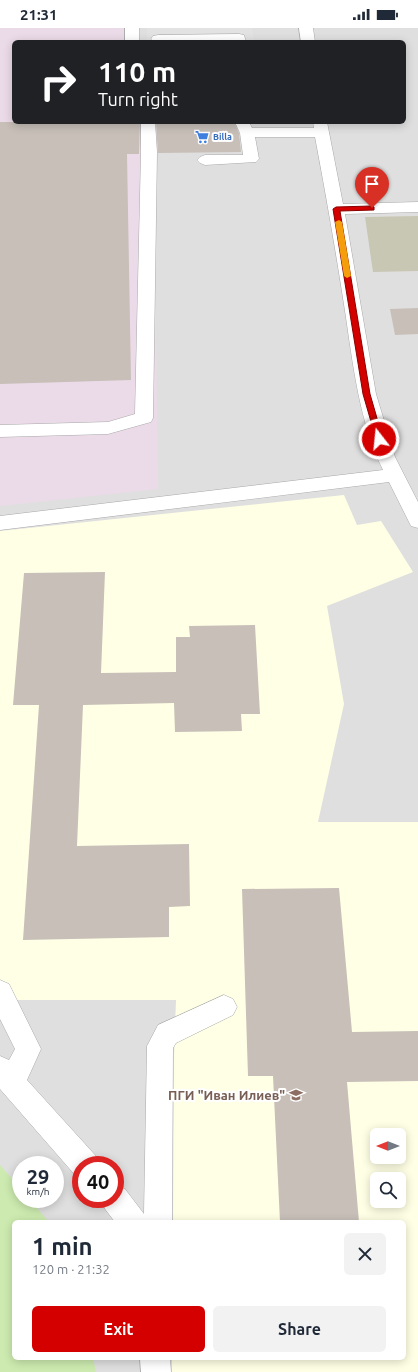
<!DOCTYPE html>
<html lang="en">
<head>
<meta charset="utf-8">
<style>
  body { margin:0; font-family:Ubuntu,sans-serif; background:#f2f2f3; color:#1f2937; height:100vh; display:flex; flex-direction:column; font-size:15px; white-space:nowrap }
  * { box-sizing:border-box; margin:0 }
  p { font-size:13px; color:#747a83 }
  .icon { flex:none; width:22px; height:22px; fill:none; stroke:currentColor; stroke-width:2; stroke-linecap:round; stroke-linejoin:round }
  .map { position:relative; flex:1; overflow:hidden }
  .drawer { position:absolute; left:12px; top:1192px; width:394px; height:140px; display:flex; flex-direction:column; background:#fff; border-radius:6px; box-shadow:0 2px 10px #0003 }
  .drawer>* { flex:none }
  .top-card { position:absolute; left:12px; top:12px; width:394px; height:84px; border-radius:6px; box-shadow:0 2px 10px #0003; background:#202124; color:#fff; overflow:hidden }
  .needle { width:26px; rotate:270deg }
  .controls { position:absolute; left:370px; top:1100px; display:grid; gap:8px }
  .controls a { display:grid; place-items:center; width:36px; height:36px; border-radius:6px; background:#fff; box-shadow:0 2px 10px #0003; font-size:20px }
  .speed { position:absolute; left:12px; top:1128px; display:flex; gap:8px; font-size:20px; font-weight:700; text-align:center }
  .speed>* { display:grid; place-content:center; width:52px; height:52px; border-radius:50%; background:#fff; box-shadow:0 2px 10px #0003; line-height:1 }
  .speed small { font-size:10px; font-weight:400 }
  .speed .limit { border:6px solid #d22; background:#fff; color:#111 }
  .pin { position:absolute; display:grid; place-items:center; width:34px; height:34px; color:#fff; margin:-41px -17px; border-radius:50% 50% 50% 0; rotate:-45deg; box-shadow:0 0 4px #0007 }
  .pin .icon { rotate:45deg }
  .me { position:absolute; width:44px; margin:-22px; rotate:344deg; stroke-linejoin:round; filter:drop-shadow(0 0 3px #0008) }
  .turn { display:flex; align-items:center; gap:14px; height:84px; padding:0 20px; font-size:18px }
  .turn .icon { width:52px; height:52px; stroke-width:2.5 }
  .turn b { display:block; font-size:28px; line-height:34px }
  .round { display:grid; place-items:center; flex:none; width:42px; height:42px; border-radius:6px; background:#f2f2f3 }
  .head { display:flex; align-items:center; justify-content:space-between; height:68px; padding:0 20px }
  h1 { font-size:24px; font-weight:600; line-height:30px }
  .cta { display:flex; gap:8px; margin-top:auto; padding:8px 20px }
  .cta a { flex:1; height:46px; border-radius:6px; background:#d40000; color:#fff; font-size:16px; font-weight:600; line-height:46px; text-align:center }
  .cta a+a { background:#f2f2f3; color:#1f2937 }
  .status { display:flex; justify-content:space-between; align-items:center; height:28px; padding:0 20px; background:#fff; direction:ltr }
  .status svg { height:11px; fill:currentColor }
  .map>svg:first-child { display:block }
</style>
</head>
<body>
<div class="status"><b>21:31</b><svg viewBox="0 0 49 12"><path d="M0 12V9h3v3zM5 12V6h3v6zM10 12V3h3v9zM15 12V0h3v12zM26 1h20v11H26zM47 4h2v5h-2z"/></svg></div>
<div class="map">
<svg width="418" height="1344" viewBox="0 0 418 1344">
  <rect width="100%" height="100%" fill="#f2efe9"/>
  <path fill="#e0dfdf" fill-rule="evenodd" d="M0 0H418V1344H0ZM14 14H404V94H14ZM377 1107H399V1129H377ZM21 1137H55V1171H21ZM81 1137H115V1171H81ZM377 1151H399V1173H377ZM14 1194H404V1330H14Z"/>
  <path fill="#ebdbe8" d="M0 0H136L137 14H14V94H153L158 461 0 478Z"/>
  <path fill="#ffffe5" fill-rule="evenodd" d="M344 467 357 497 381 493 413 544 327 578 344 676 318 794H418V1344H172V1330H404V1194H173L174 1028 176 972H11L0 974V503ZM377 1107H399V1129H377ZM377 1151H399V1173H377Z"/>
  <path fill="#c7c7b4" d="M418 188V243L373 244 365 189Z"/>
  <path fill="#cdebb0" d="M0 1137 21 1161V1171H29L49 1194H14V1330H93L96 1344H0Z"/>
  <path fill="#e2e2e2" d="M147 0H252L254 14H147Z"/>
  <path fill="#c7bfb8" d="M0 94H140L139 126H127L131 352 0 356Z
    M156 94H234L239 105 241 124 158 125Z
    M418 280V306L395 307 390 281Z
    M105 544 101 645 176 644V609H190L189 598 255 597 260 686H241L242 703 175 704 174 675 83 677 77 818 189 816 190 878 169 879V909L23 912 39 677H13L24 545Z
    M339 860 352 1004 418 1003V1053L347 1054 359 1194H280L273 1048H248L242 861Z"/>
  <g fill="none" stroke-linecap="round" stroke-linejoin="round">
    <g stroke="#a9a9a9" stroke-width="1">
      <path id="minor" d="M125 0H139V14H125Z
        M299 0H313L315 14H301Z
        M239 6 244 7 246 14H154L151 11 153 8 158 7Z
        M141 94H155L157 124 153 390 151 394 108 406 0 409V397L108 394 135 386 141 124Z
        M235 94H249L252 100H314L313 94H327L343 176 418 174V184L345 186 376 366 395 429 418 474V500L411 498 389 454 0 502V488L383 442C359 393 353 336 345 283 336 224 326 167 315 109H255L259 131 256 134 205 137 200 135 197 132 200 129 205 127H243L240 105Z
        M0 952 9 956 41 1021 27 1052 95 1127 99 1137H81V1149L75 1147 0 1061V1028L9 1032 15 1021 0 991Z
        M224 967 233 971 237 979 233 987 176 1015 173 1020 172 1194H115L105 1181 101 1171H115V1157L125 1161 144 1186 147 1018 158 997Z
        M140 1330H170L171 1344H141Z"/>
    </g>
    <use href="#minor" fill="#fff" fill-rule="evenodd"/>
  </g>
  <path fill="#d40000" stroke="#8a0000" d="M372 178 374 179V182L340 183 370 366 383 411 379 414 376 411 363 366 333 181 336 179Z"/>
  <path fill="#f59e0b" d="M339 192 342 194 351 248 347 250 344 248 335 194Z"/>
  <defs>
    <g id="supermarket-bare" transform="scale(1.08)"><path d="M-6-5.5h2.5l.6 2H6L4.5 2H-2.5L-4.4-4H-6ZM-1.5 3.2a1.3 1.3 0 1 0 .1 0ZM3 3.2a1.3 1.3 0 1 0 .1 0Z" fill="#3f7fe0" stroke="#fff" stroke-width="2.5" paint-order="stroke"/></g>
    <g id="school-bare" transform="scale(1.08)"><path d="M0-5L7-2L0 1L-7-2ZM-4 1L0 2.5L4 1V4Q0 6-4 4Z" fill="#8d6e63" stroke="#fff" stroke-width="2.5" paint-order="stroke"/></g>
  </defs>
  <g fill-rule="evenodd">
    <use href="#supermarket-bare" x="202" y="109"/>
    <use href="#school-bare" x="296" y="1067"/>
  </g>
  <g text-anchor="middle" stroke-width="4" stroke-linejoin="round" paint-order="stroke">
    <g font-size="9" font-weight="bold" fill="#366cbe" stroke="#fff" text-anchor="start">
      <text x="213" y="112">Billa</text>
    </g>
    <g font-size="13" font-weight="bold" fill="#785e54" stroke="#fff" text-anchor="end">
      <text x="285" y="1072">ПГИ "Иван Илиев"</text>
    </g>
  </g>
</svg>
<div class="controls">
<a><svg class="needle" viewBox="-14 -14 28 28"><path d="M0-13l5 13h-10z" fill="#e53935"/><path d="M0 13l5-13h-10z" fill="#747a83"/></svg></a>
<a><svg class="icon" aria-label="search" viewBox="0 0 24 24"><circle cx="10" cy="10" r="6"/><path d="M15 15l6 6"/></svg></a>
</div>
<div class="speed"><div>29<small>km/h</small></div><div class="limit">40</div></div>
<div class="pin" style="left:372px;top:180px;background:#d93025"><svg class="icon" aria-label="arrive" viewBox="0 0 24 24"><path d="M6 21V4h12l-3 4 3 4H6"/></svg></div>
<svg class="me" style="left:379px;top:411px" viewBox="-20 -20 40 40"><circle r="17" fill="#d40000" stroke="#fff" stroke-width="3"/><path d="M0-11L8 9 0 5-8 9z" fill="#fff"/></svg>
<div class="top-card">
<div class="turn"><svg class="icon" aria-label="right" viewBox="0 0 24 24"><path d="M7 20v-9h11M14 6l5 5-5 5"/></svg><div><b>110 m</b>Turn right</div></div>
</div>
<section class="drawer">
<div class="head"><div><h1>1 min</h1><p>120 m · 21:32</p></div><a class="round"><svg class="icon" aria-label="close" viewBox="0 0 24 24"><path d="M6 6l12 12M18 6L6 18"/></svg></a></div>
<div class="cta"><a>Exit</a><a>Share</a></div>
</section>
</div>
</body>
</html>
